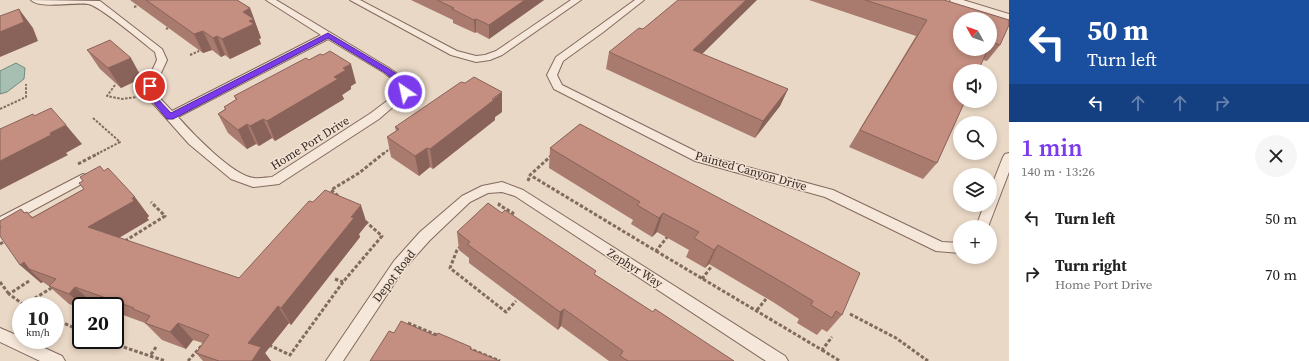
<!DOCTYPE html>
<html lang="en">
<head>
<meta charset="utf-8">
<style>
  body { margin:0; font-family:"Source Serif 4",serif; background:#f6f6f6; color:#222; height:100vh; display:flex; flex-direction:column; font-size:15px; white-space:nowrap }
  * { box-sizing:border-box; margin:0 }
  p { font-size:13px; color:#767676 }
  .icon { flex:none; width:22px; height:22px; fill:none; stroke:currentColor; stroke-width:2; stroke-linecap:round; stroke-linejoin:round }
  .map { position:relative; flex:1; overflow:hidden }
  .sheet { display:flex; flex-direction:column; background:#fff; width:300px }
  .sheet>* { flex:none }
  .hud { background:#1a4fa0; color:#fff; overflow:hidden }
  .needle { width:26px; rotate:310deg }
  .buttons { position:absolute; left:953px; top:12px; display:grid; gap:8px }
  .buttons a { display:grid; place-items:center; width:44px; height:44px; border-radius:50%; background:#fff; box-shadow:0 2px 6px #0003; font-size:20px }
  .speed { position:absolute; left:12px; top:297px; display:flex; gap:8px; font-size:20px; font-weight:700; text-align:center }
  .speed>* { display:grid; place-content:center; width:52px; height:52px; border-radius:50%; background:#fff; box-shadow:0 2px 6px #0003; line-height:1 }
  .speed small { font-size:10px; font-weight:400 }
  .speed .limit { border:2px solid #111; border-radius:6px; background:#fff; color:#111 }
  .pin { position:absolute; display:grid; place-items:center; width:34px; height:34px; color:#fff; margin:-17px; border:2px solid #fff; border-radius:50%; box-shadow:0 1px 4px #0007 }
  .me { position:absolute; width:44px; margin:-22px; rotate:326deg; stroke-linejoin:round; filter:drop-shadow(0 0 3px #0008) }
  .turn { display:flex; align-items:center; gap:14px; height:84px; padding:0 12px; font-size:18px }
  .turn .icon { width:52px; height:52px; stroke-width:2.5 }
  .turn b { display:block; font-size:28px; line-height:34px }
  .lanes { display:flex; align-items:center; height:38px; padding:0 12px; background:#0003; justify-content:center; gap:20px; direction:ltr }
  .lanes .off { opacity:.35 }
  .round { display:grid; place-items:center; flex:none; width:42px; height:42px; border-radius:21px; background:#f6f6f6 }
  .headline { display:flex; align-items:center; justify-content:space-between; height:68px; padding:0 12px }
  h1 { font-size:24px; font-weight:600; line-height:30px; color:#7c3aed }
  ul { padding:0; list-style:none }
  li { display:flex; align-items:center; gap:12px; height:56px; padding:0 12px }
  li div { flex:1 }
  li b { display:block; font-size:15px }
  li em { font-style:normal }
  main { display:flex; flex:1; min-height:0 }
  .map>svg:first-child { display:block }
</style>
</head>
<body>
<main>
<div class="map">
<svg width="1009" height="361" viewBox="0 0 1009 361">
  <rect width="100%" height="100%" fill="#ead8c6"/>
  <path fill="#a7beb2" stroke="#6f8b7e" d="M16 63 25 68 24 79 7 92 0 94V71Z"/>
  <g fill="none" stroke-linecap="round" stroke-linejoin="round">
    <g stroke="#836a5e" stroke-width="2">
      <path id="service" d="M31 0 100 1 162 49 167 60 155 86 157 95 172 111 321 35 266 0H276L389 68 405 79 410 92 379 119 279 184 253 187 231 179 189 144 148 98 145 86 157 60 155 52C143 43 99 5 88 4 74 2 39 9 31 0ZM328 39 383 72 397 83 400 91 371 113 272 177C267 177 260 179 254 178 233 176 192 133 178 117Z
        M350 0H360L457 51 476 56 485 55 496 51 571 0H581L502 55 490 60 476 62 451 55Z
        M635 0H644L602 33 563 61 557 75 562 85 703 155 833 190 942 242 960 243V253L936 251 825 197 695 161 554 89 547 75 556 57Z
        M950 0H963L1009 14V20L951 2Z
        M1009 153V172L988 227H976L984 205H990V190L1003 157 1005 154Z
        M83 174 87 175 89 178 87 181 0 228V217Z
        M502 182 523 190 785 356 788 361H766L515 196 502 192 488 193 470 202 430 240 404 269 343 361H326L394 261 420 232 462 196 482 186Z
        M0 328 21 337V340H27L62 356 65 361H40L0 342Z"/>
    </g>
    <path stroke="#836a5e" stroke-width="2" stroke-dasharray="2.5 1.5" stroke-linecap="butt" d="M134 7 137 6
      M166 29 168 28
      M190 55 199 51
      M115 85 107 96 122 99 137 97
      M0 109 26 97V84
      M93 118 120 142 97 154
      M383 154 391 148"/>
    <path stroke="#836a5e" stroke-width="3" stroke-dasharray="3.5 2" stroke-linecap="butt" d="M552 155 530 175 656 251 668 236
      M78 164 99 153
      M528 181 530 175
      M338 196 331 190 359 173 384 153
      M500 203 499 205 513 213 510 216
      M125 241 165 216 151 202
      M0 244 7 240
      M461 246 457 250 450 268 506 312 516 301
      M656 251 822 350 832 337
      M335 279 343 282
      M702 279 711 267
      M29 281 9 294 24 305 53 287
      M0 282 9 294
      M757 310 766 299
      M850 314 896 338 928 361
      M55 319 81 331
      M408 323 439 336
      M103 340 150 356
      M269 345 290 355 343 282 382 236 365 221
      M156 347 150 356 166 361
      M468 348 500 361
      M822 350 840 361
      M188 361 203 344"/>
    <use href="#service" fill="#f5e7d9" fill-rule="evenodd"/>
  </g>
  <path fill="#a97a6e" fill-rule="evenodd" d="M130 0H237L250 8 261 38 259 39 261 44 230 59 225 55 221 57 212 50 203 53Z
    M411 0H544L489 39 476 32 475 33 453 23V20Z
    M809 0H944L1009 20V25L1000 45 987 61 983 60 978 71H960V101H965L937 163 923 179 849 147 916 36ZM960 19H990V49H960Z
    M87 50 142 78 121 88 100 69Z
    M609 52 702 54 788 89 780 106 755 138 606 69Z
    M356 83 351 86V89L342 95 344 99 275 141 272 138 259 146 256 144 247 149 228 133 218 114 225 109 224 107 236 100 234 96Z
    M502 112 495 117V120L433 169 430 167 419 176 391 157 387 137 396 131 395 127Z
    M580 124 842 315 827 332 822 329 817 335 797 323 799 319 773 302 709 264 705 268 686 257 689 250 657 232 652 237 631 224 633 220 549 168 550 148Z
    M104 171 149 216 147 218 149 220 119 238 239 278 367 224 359 234 360 237 291 325 289 323 265 353 271 361H203L196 353 203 343 193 340 186 349 162 340 145 323 115 312V306H97L95 305 94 306H81V308L69 304 51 288 50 287 43 282 41 283 20 265 21 209 25 213 33 217 84 189Z
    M457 232 595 275 653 312 734 361H609L561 326 558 330 469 263V258L459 250Z"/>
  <path fill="#89635a" d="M525 0H544L489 39V25Z
    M746 0H757L689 67 693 50Z
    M250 8 261 38 259 39 261 44 230 59 222 39 243 12Z
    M19 9 33 28 38 41 0 57V32Z
    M476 19V32L475 33 474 20Z
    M203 31 212 50 203 53 194 34Z
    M217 36 225 55 221 57 213 38Z
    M131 58 142 78 121 88 108 68Z
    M351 64 356 83 351 86V89L342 95 344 99 275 141 267 121 334 77 343 68Z
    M788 89 780 106 755 138 763 121Z
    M502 92V112L495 117V120L433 169 430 149Z
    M263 119 272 138 259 146 250 126Z
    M247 124 256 144 247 149 238 130Z
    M66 125 82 144 66 153 68 155 0 190V161L50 133Z
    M427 148 430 167 419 176 415 156Z
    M135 197 149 216 147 218 149 220 105 246 88 227Z
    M361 205 367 224 359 234 360 237 291 325 281 308 351 217Z
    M663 213 657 232 652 237 659 218Z
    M718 245 709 264 705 268 714 250Z
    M24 262 29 269 43 282 41 283 20 265Z
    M75 287 95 305 94 306H83L69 294Z
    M278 306 289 323 265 353 271 361H252L248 343Z
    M564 309 561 326 558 330 560 312Z
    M178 323 193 340 186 349 170 332Z"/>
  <path fill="#c48e80" stroke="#89635a" d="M146 0H237L250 8 243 12 254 19 249 21 254 24 222 39 217 36 213 38 203 31 194 34Z
    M437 0H525L489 25 476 19 474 20 452 9 454 8Z
    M678 0H746L693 50 788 89 763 121 609 52 639 28 643 29Z
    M865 0H944L1009 20V25L1000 45 992 42 990 45V19H960V49H988L978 71H960V101H965L937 163 860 130 927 20Z
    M19 9 24 22 0 32V16Z
    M110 40 131 58 108 68 87 50Z
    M330 51 351 64 343 68 346 70 334 77 338 79 267 121 263 119 250 126 247 124 238 130 218 114 226 109 224 107 237 99 234 96 306 58 309 60 320 54 323 55Z
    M474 77 502 92 492 99 494 100 430 149 427 148 415 156 387 137 399 129 395 127 461 82 465 83Z
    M51 108 66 125 50 133 51 135 0 161V129L33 114 34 116Z
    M580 124 860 273 842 315 836 311 832 318 811 305 813 301 785 284 718 245 714 250 694 238 699 232 663 213 659 218 637 205 640 202 550 148Z
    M100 166 104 171 108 168 135 197 132 198 134 201 88 227 239 278 309 201 313 202 325 190 361 205 351 217 354 218 281 308 278 306 248 343 261 347 252 361H219L196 353 209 335 178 323 170 332 145 323 150 316 133 309 134 308 75 287 69 294 49 286 56 279 29 269 24 262 20 265 0 236V228L1 227 0 225V221L21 209 24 213 27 212 32 218 84 189 79 183 83 181 80 177Z
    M488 203 502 213 505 210 596 271 594 274 653 312 655 309 734 361H628L620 356 623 351 564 309 560 312 467 244 470 242 457 232Z
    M401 321 436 336 438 333 471 347 470 349 500 361H370L389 331 394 333Z"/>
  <path fill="#7c3aed" stroke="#51269a" d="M328 33 389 69 404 79 409 92 407 94H402L397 82 384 72 328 38 173 119H167L148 96 147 86 150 84H153L155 96 171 113Z"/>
  <g text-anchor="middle" stroke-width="3" stroke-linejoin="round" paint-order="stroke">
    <g font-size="12" fill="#352620" stroke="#f2e3d5">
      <text transform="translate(310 143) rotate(-32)" y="4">Home Port Drive</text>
      <text transform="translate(751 171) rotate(16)" y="4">Painted Canyon Drive</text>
      <text transform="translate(635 268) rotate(32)" y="4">Zephyr Way</text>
      <text transform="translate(394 276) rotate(-53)" y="4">Depot Road</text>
    </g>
  </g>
</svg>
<div class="buttons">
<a><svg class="needle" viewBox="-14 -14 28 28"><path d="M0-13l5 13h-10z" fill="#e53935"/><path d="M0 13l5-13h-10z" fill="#767676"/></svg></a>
<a><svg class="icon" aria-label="sound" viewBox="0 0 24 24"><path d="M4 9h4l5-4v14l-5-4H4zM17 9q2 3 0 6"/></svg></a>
<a><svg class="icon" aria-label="search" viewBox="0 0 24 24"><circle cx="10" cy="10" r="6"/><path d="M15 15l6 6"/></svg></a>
<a><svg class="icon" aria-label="layers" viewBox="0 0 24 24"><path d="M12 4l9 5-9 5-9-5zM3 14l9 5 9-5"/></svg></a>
<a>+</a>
</div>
<div class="speed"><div>10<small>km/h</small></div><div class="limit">20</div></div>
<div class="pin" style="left:150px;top:86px;background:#d93025"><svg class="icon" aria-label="arrive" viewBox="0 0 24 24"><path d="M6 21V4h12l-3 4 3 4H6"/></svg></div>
<svg class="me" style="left:405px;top:92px" viewBox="-20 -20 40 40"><circle r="17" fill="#7c3aed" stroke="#fff" stroke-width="3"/><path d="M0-11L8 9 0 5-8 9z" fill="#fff"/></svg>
</div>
<section class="sheet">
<div class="hud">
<div class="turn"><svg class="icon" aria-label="left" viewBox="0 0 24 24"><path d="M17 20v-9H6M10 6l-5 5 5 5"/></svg><div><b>50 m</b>Turn left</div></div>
<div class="lanes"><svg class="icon" aria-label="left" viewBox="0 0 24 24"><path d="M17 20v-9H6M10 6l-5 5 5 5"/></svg><svg class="icon off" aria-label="ahead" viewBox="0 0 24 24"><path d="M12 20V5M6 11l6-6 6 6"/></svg><svg class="icon off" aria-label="ahead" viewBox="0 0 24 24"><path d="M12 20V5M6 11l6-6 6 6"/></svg><svg class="icon off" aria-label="right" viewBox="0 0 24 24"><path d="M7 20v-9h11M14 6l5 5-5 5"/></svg></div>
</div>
<div class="headline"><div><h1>1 min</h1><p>140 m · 13:26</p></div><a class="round"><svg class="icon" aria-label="close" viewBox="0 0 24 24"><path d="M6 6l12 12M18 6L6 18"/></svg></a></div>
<ul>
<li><svg class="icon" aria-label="left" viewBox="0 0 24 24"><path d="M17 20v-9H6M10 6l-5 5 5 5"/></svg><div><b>Turn left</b></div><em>50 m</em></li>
<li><svg class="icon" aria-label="right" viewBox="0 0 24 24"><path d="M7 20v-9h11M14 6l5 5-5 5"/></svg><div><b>Turn right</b><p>Home Port Drive</p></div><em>70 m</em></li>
</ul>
</section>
</main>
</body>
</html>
